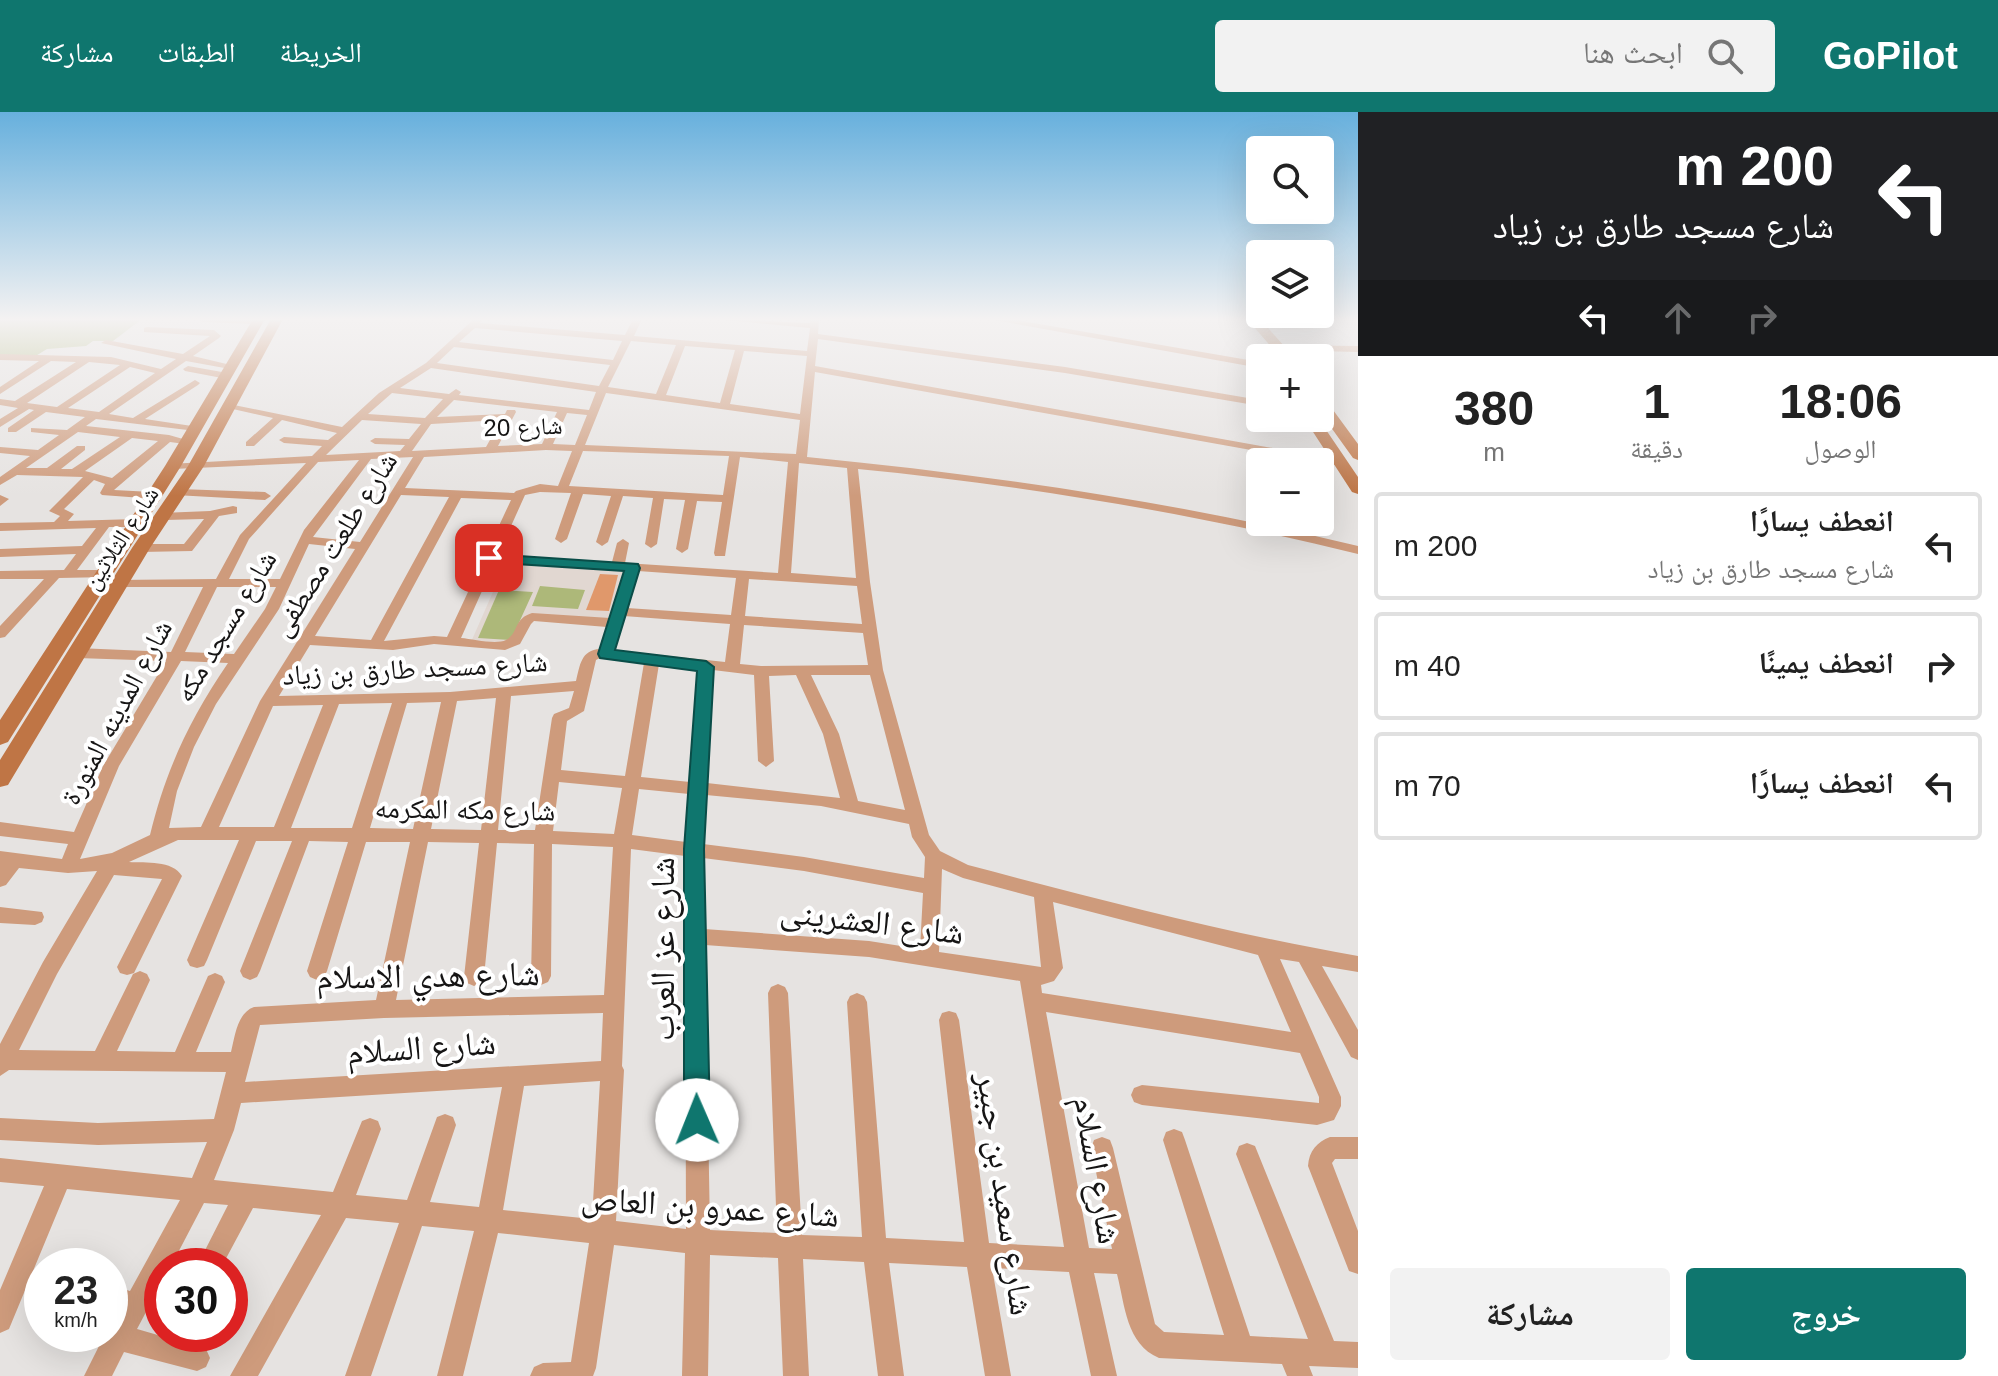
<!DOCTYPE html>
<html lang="ar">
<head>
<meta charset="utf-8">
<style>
  body { margin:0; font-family:Helvetica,"Noto Naskh Arabic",sans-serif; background:#f2f2f2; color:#222; direction:rtl; height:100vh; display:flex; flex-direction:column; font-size:30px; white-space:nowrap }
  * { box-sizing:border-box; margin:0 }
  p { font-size:26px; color:#767676 }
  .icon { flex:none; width:44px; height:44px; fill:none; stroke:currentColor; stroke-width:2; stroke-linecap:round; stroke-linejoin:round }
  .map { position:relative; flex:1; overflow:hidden; direction:ltr }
  .panel { display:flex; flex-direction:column; background:#fff; width:640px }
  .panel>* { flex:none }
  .guide { background:#202124; color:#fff; overflow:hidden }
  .buttons { position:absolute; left:1246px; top:24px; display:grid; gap:16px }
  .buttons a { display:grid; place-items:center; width:88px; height:88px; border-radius:8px; background:#fff; box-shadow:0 8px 32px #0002; font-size:40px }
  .speed { position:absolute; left:24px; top:1136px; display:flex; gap:16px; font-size:40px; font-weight:700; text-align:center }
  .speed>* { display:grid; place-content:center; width:104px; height:104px; border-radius:50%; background:#fff; box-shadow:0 8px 32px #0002; line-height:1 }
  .speed small { font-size:20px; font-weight:400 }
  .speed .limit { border:12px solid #d22; background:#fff; color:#111 }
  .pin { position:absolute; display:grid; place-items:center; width:68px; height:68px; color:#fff; margin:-34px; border-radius:16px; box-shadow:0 4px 12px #0006 }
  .me { position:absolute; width:88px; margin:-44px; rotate:359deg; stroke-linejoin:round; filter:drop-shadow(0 0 6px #0008) }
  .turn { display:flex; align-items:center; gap:28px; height:168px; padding:0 32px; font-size:36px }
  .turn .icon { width:104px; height:104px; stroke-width:2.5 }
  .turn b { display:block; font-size:56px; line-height:68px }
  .lanes { display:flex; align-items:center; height:76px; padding:0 32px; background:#0003; justify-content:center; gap:40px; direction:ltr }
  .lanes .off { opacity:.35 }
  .eta { display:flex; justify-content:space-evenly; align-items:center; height:136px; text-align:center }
  .eta b { font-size:48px; font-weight:700; line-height:56px }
  .cta { display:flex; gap:16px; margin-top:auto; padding:16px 32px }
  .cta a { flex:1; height:92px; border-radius:8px; background:#0f766e; color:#fff; font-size:32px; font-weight:700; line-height:92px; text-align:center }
  .cta a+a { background:#f2f2f2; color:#222 }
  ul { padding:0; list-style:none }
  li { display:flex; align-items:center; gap:24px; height:108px; margin:0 16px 12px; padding:0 16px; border:4px solid #e0e0e0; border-radius:8px }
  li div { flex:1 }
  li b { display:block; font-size:30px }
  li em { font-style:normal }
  header { display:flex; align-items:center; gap:48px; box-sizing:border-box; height:112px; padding:0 40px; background:#0f766e; color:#fff }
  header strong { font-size:38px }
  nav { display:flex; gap:44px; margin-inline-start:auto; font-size:28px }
  .search { width:560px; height:72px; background:#f2f2f2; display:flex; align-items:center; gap:20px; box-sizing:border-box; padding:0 28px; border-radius:8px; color:#767676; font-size:30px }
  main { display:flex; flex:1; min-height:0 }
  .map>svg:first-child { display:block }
</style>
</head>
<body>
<header>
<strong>GoPilot</strong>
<div class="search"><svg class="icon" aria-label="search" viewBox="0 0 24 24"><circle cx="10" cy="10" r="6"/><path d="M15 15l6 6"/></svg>ابحث هنا</div>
<nav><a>الخريطة</a><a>الطبقات</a><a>مشاركة</a></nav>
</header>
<main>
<section class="panel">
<div class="guide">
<div class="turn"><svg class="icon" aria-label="left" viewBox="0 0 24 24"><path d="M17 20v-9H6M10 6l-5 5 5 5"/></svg><div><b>200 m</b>شارع مسجد طارق بن زياد</div></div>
<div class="lanes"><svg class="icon" aria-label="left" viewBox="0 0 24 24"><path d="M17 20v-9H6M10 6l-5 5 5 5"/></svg><svg class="icon off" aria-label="ahead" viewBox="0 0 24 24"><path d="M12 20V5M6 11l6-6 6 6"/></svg><svg class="icon off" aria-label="right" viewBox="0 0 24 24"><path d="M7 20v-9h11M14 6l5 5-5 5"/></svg></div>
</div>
<div class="eta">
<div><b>18:06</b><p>الوصول</p></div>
<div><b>1</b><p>دقيقة</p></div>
<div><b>380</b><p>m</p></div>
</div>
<ul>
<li><svg class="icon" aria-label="left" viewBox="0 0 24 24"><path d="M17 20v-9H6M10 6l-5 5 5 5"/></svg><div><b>انعطف يسارًا</b><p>شارع مسجد طارق بن زياد</p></div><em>200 m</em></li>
<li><svg class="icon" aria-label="right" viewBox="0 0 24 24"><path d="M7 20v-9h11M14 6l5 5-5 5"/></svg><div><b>انعطف يمينًا</b></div><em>40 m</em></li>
<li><svg class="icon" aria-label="left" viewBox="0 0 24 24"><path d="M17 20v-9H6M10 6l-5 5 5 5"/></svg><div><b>انعطف يسارًا</b></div><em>70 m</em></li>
</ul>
<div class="cta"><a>خروج</a><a>مشاركة</a></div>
</section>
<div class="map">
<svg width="1358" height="1264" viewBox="0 0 1358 1264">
  <rect width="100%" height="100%" fill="#e6e3e1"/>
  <path fill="#e1d7d1" d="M507 448 631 456 615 510 535 504 507 533 471 530Z"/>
  <path fill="#adb879" d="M0 207H142L113 229H93L86 234 47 237 34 245H0Z
    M540 474 585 478 578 497 532 494Z
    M499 478 533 480 511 528 478 526Z"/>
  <path fill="#e0986b" d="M600 462 618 463 609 499 586 498Z"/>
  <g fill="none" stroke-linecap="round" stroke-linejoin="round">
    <path fill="#ce9b7c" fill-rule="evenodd" d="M198 207H261L262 209 258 212 202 210Z
      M474 207H483L480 211 625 223 633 207H642L634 224 807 239 810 216 715 207 810 211 811 207H819L818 222 1065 255 1260 288V294L1065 261 818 227 815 254 1345 349 1347 351 1341 354 815 260 807 345C990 363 1177 390 1358 434V442C1196 402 1024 373 858 357L870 470 883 558 929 723 940 739 968 753C1097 787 1226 821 1358 844V860L1322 854 1358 918V948L1351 945 1299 850 1280 847 1341 985V994L1334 1008 1317 1013 1142 993 1134 990 1131 983 1134 976 1142 973 1319 991V985L1300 941 1046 900 1089 1136 1112 1137 1091 1036 1094 1028 1102 1025 1110 1028 1113 1036 1155 1212 1164 1220 1224 1223 1163 1028 1166 1020 1174 1017 1182 1020 1185 1028 1250 1224 1308 1227 1236 1042 1239 1034 1247 1031 1255 1034 1334 1229 1358 1230V1256L1309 1254 1313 1264H1287L1282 1252 1159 1246C1126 1232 1125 1193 1117 1162L1094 1161 1117 1264H1091L1069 1160 992 1156 1011 1264H985L967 1155 889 1151 904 1264H878L864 1150 803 1147 809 1264H783L778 1146 710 1143 708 1264H682L685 1141 614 1133 596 1256 593 1264H530L534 1255 543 1251 571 1250 589 1131 498 1121 463 1264H437L474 1119 422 1114 371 1264H345L399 1111 346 1106 258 1264H230L321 1103 253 1096 222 1154H197L228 1093 204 1091 171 1154H162V1170L137 1217 206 1237 210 1246 206 1255 197 1259 124 1240 112 1264H84L105 1222H110V1214L117 1201 110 1199V1173L130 1179 180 1088 67 1077 9 1217 0 1221V1178L44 1074 0 1070V1046L192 1066 207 1030 98 1033 0 1028V1006L98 1011 214 1007 226 960 9 958 0 964V932L43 850 97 759 68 761 19 756 6 773 0 775V739L62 747 68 732 0 724V710L74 720 103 654 166 549 77 546 70 541 77 536 171 540 203 475H120L113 471 115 468 216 467 240 423 306 351 173 357 169 356V352L312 344 322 334 284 331 279 328 284 325 328 328 337 321 282 308 254 334H246V330L273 306 224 295V291L342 315 379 281 426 251ZM475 216 622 229 613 248 459 230ZM631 229 676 233 656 282 608 275ZM685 234 735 238 720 291 666 283ZM454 235 610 253 599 274 437 251ZM744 239 807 244 800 302 730 292ZM431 256 596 280 589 298 459 283 461 280 456 277 449 282 400 276ZM392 281 443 287 425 306 368 302ZM606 281 800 308 796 342 585 333ZM454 288 557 300 542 332 498 334 516 300 515 298H507L505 302 437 305ZM567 301 587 303 575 333 553 332ZM362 308 421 312 409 327 375 326 370 329 375 332 405 333 400 339 326 343ZM501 308 486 335 412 339 431 312ZM546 338 572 339 558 374 540 372 516 379 514 381 405 376 424 345ZM583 339 729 344 723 383 569 374ZM413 345 360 430 313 425 371 347ZM740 345 788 350 778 461 625 451 629 431 623 427 617 431 612 450 498 443 525 383 540 380 571 381 555 427 561 431 567 427 583 382 611 384 596 430 602 434 608 430 623 384 653 386 645 432 651 436 657 432 664 387 685 388 676 437 682 441 688 437 697 389 722 390 714 441 715 444H725ZM359 348 304 418 280 467H229L249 427 318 350ZM799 351 847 356 856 466 791 461ZM401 383 449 385 371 528 315 524ZM461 386 511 388 447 525 434 524 384 529ZM309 432 355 437 260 589 201 715 169 716 177 679 194 635 216 592 279 497ZM495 450 617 459H625L610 506 532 501C513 507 519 521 506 528 496 533 473 527 461 526ZM638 459 736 466 731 503 627 496ZM749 467 857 474 862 512 745 504ZM217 475H276L265 497 234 542 185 540ZM624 504 730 512 725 550 614 538ZM534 509 607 515 600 537C581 538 580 553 576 569L450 580 279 584 310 533 393 538 434 532 505 538 520 532 531 512ZM744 513 863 521 868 553 761 554 740 552ZM600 546 644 551 625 664 561 658 567 609 584 599 596 548ZM181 549 228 551C190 607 166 657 150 723L112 741 80 747 119 654ZM659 552 699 557 690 670 641 665ZM713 558 754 563 758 649 766 655 774 649 769 564 796 563 823 622 840 686 707 671ZM811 563H870L905 698 858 689 839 622ZM574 579 569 596 554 602 552 606 535 718H498L511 584ZM496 586 481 718 431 717 457 589ZM441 590 413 717 370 716 407 591ZM392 591 352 716H291L339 592ZM323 593 274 715H219L273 594ZM559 670 622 676 614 722 553 719ZM639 677 689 682 686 730 632 723ZM706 683 821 694 909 712 912 725 925 745 924 766 804 745 703 732ZM178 728H239L187 848 190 854 197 856 204 854 207 848 256 729H292L240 859 243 865 250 868 257 865 260 859 309 729 348 730 307 859 310 865 317 868 324 865 327 859 366 730H410L376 888 254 895C237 901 235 924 231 940H196L225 870 222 864 215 861 208 864 175 940 117 939 150 868 147 862 140 859 133 862 95 939 19 938 57 862 114 763 162 767 117 855 120 861 127 863 134 861 182 764C172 748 146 751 129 750ZM428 730 479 731 464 865 467 871 474 874 481 871 484 865 497 731 534 732 531 864 534 870 541 873 548 870 551 864 552 732 613 735 604 883 396 888ZM631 737 685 744 686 1117 616 1109 624 958 622 954ZM703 746 804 759 923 781 920 837 869 829 704 817ZM942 757 963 766 1034 785 1041 855 939 840ZM1053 790 1258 843 1291 920 1042 881 1041 873 1054 869 1063 856ZM705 833 869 845 1020 869 1064 1135 989 1131 959 908 956 901 949 899 942 901 939 908 964 1130 886 1126 867 890 864 884 857 881 850 884 847 890 862 1125 802 1123 788 881 785 875 778 872 771 875 768 881 777 1121 710 1118ZM603 901 601 949 245 970 260 913 384 906ZM600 969 592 1107 503 1098 524 974ZM502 975 479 1095 430 1090 456 1013 453 1005 445 1002 437 1005 407 1088 356 1083 381 1017 378 1009 370 1006 362 1009 333 1080 214 1068 234 1018 241 991Z
      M989 207H1010L1260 250V256Z
      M147 215 214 218 221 224 219 226 193 244 235 254 230 257 186 249 109 302 133 306 195 268 200 271 198 273 145 307 192 314 197 317 196 319 96 307 86 314 169 323 190 329 185 332 170 330 114 378 152 380 156 381V387L102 383 100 381 105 372 94 368 64 397 74 402 68 409 136 407 142 411 136 415H109L77 458H104L111 462 109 465 59 466 5 525 0 526V514L44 467H0V459L64 458 76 442 0 445V437L82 434 96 416 0 419V411L54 410 60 404 49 399 83 365 17 363 0 373V365L30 344 0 341V335L38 338 59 323 31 320V316L67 318 85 305 46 300 16 320H8V316L34 298 29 297 0 315V307L18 296 0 293V287L15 289 76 250 51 249 0 282V275L39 249 0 248V242L111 245 161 257 176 247 101 231 106 228 183 242 210 224 144 220V216ZM89 250 120 253 57 295 27 291ZM130 255 155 261 99 300 68 296ZM78 320 120 325 72 357H61L85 338V334H77L47 356H26ZM132 326 158 329 112 366 85 359Z
      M1280 233 1358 234V240L1277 238V234Z
      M188 254 222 260 227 263 222 266 185 259 183 257Z
      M179 377 265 380 271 384 265 388 175 383V379Z
      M0 383 9 387 0 394Z
      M233 394 237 395V401L219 404 192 439 141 440 135 436 141 432H184L204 407 165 408 159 404 161 401 210 399Z
      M0 795 42 800 44 805 42 810 35 813 0 811Z
      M1330 1025H1358V1047H1335L1332 1051 1358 1119V1162L1349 1159 1308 1054C1309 1039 1317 1030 1330 1025Z"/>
    <path fill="#bf7545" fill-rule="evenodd" d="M253 207H265L181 354 8 630 0 633V608L165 354Z
      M271 207H283L204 354 150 436 8 673 0 675V648L132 436 188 354Z
      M1247 207H1260L1295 246H1281Z
      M1320 286 1325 287 1358 332V348L1353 346 1320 300Z
      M1304 306H1318L1358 365V382L1352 380Z"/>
  </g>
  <linearGradient id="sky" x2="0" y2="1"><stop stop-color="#67b0dd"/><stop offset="0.54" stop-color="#f4f2f2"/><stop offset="1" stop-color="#f4f2f2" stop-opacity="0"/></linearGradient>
  <rect width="1358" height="384" fill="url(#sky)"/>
  <path fill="#0f766e" stroke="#0a4d48" stroke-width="2" d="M489 442 638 452 640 456 615 538 706 549 714 555 704 737 710 1008 706 1017 697 1020 688 1017 684 1008V737L697 559 600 546 598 542 624 459 484 450V443Z"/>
  <g text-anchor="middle" stroke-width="8" stroke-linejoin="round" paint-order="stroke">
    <g font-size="24" fill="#161515" stroke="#fff">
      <text transform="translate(523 315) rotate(-2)" y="8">شارع 20</text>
      <text transform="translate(121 426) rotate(-57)" y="8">شارع الثلاثين</text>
    </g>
    <g font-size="28" fill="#161515" stroke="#fff">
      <text transform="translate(334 432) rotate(-58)" y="10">شارع طلعت مصطفى</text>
      <text transform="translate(225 514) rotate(-59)" y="10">شارع مسجد مكه</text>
      <text transform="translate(415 556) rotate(-3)" y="10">شارع مسجد طارق بن زياد</text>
      <text transform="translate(116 600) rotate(-62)" y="10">شارع المدينه المنورة</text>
      <text transform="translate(465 697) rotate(1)" y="10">شارع مكه المكرمه</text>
    </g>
    <g font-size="34" fill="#161515" stroke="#fff">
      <text transform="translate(872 809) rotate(7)" y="12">شارع العشرينى</text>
      <text transform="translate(662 837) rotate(-90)" y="12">شارع عز العرب</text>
      <text transform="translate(428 863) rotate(-1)" y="12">شارع هدي الاسلام</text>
      <text transform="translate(421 935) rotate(-4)" y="12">شارع السلام</text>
      <text transform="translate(1098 1058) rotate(80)" y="12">شارع السلام</text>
      <text transform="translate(1006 1082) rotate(82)" y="12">شارع سعيد بن جبير</text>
      <text transform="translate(710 1094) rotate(4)" y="12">شارع عمرو بن العاص</text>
    </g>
  </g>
</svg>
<div class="buttons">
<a><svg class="icon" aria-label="search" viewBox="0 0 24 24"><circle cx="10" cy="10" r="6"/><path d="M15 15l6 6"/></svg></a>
<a><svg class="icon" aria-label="layers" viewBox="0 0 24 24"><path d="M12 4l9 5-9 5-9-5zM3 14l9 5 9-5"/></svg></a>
<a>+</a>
<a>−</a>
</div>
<div class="speed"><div>23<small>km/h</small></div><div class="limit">30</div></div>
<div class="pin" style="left:489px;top:446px;background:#d93025"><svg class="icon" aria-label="arrive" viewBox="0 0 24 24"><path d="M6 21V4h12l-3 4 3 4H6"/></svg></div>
<svg class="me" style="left:697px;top:1008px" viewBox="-20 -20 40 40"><circle r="19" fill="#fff"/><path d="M0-13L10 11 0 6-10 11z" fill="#0f766e"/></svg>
</div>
</main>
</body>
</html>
